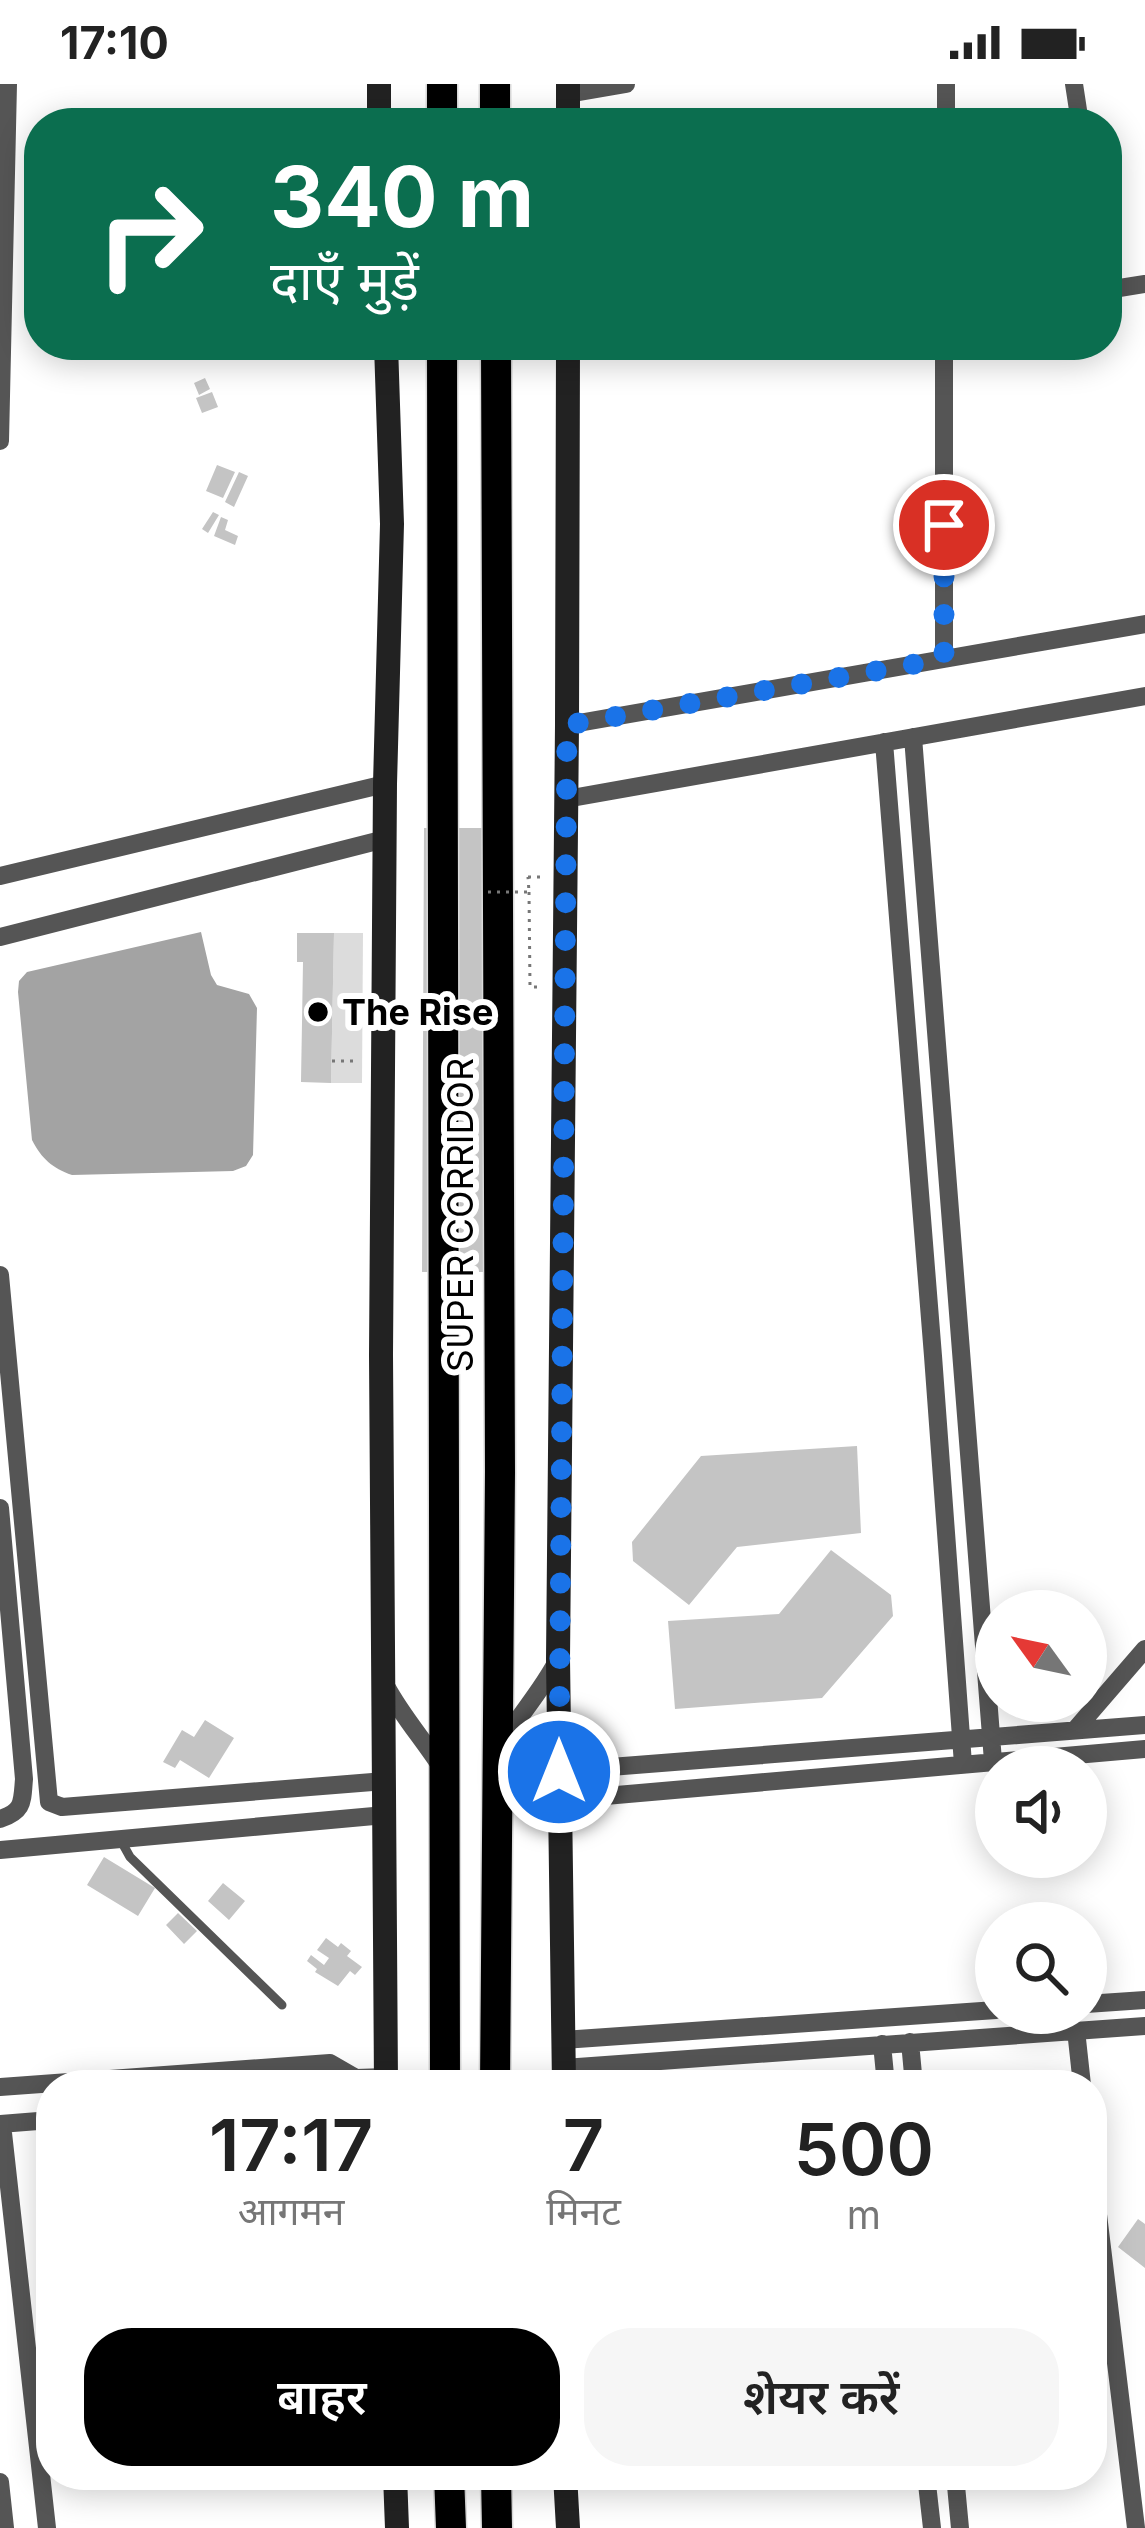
<!DOCTYPE html>
<html lang="hi">
<head>
<meta charset="utf-8">
<style>
  body { margin:0; font-family:Inter,"Noto Sans Devanagari",sans-serif; background:#f6f6f6; color:#222; height:100vh; display:flex; flex-direction:column; font-size:45px; white-space:nowrap }
  * { box-sizing:border-box; margin:0 }
  p { font-size:39px; color:#767676 }
  .icon { flex:none; width:66px; height:66px; fill:none; stroke:currentColor; stroke-width:2; stroke-linecap:round; stroke-linejoin:round }
  .map { position:relative; flex:1; overflow:hidden }
  .details { position:absolute; left:36px; top:1986px; width:1071px; height:420px; display:flex; flex-direction:column; background:#fff; border-radius:48px; box-shadow:0 6px 30px #0003 }
  .details>* { flex:none }
  .guide { position:absolute; left:24px; top:24px; width:1098px; height:252px; border-radius:48px; box-shadow:0 6px 30px #0003; background:#0b6e4f; color:#fff; overflow:hidden }
  .needle { width:78px; rotate:303deg }
  .buttons { position:absolute; left:975px; top:1506px; display:grid; gap:24px }
  .buttons a { display:grid; place-items:center; width:132px; height:132px; border-radius:50%; background:#fff; box-shadow:0 6px 30px #0003; font-size:60px }
  .pin { position:absolute; display:grid; place-items:center; width:102px; height:102px; color:#fff; margin:-51px; border:6px solid #fff; border-radius:50%; box-shadow:0 3px 12px #0007 }
  .me { position:absolute; width:132px; margin:-66px; rotate:0deg; stroke-linejoin:round; filter:drop-shadow(0 0 9px #0008) }
  .turn { display:flex; align-items:center; gap:42px; height:252px; padding:0 48px; font-size:54px }
  .turn .icon { width:156px; height:156px; stroke-width:2.5 }
  .turn b { display:block; font-size:84px; line-height:102px }
  .eta { display:flex; justify-content:space-evenly; align-items:center; height:204px; text-align:center }
  .eta b { font-size:72px; font-weight:600; line-height:84px }
  .primary-button { display:flex; gap:24px; margin-top:auto; padding:24px 48px }
  .primary-button a { flex:1; height:138px; border-radius:48px; background:#000; color:#fff; font-size:48px; font-weight:600; line-height:138px; text-align:center }
  .primary-button a+a { background:#f6f6f6; color:#222 }
  .status { display:flex; justify-content:space-between; align-items:center; height:84px; padding:0 60px; background:#fff; direction:ltr }
  .status svg { height:33px; fill:currentColor }
  .map>svg:first-child { display:block }
</style>
</head>
<body>
<div class="status"><b>17:10</b><svg viewBox="0 0 49 12"><path d="M0 12V9h3v3zM5 12V6h3v6zM10 12V3h3v9zM15 12V0h3v12zM26 1h20v11H26zM47 4h2v5h-2z"/></svg></div>
<div class="map">
<svg width="1145" height="2444" viewBox="0 0 1145 2444">
  <rect width="100%" height="100%" fill="#fff"/>
  <path fill="#dcdcdc" d="M334 849H363L362 999H331Z"/>
  <path fill="#a3a3a3" d="M201 848 211 891 217 901 249 910 257 924 253 1071 246 1082 233 1087 72 1091C52 1084 42 1075 32 1056L18 908 19 897 27 888Z"/>
  <path fill="#c4c4c4" d="M205 294 210 305 199 311 194 299Z
    M212 308 218 323 202 329 196 314Z
    M217 381 235 388 223 414 206 407Z
    M239 388 248 392 234 423 225 418Z
    M213 428 219 431 208 449 202 445Z
    M221 433 228 436 225 446 238 452 235 461 214 452Z
    M424 744H488L485 1188H422Z
    M297 849H334L331 999 301 998 303 878H297Z
    M857 1362 861 1449 737 1463 689 1521 633 1477 632 1458 701 1372Z
    M831 1466 891 1511 893 1532 822 1614 675 1625 668 1537 779 1530Z
    M205 1636 234 1654 209 1694 180 1676 175 1684 163 1678 182 1646 194 1653Z
    M104 1773 155 1804 138 1832 87 1801Z
    M223 1799 245 1817 229 1836 208 1817Z
    M178 1829 197 1847 184 1860 166 1841Z
    M326 1854 338 1863 341 1859 351 1867 347 1872 362 1883 355 1891 350 1887 338 1902 315 1888 317 1885 307 1877 311 1871 324 1881 329 1874 317 1866Z
    M1138 2135 1145 2140V2184L1118 2163Z"/>
  <g fill="none" stroke-linecap="round" stroke-linejoin="round">
    <g stroke="#dbdbdb" stroke-width="33">
      <path id="primary" d="M442 0V39
        M495 0V39
        M442 261 445 2001
        M495 2001 500 1388 496 261
        M449 2391 451 2444
        M496 2391 497 2444"/>
    </g>
    <path stroke="#777" stroke-width="3" stroke-dasharray="3 6" stroke-linecap="butt" d="M528 793H540
      M529 808 530 903H539
      M332 977H357"/>
    <path stroke="#555" stroke-width="9" d="M120 1755 130 1773 282 1921"/>
    <path stroke="#555" stroke-width="18" d="M1074 0 1080 39
      M568 10 626 0
      M946 39V0
      M1107 206 1145 200
      M0 357 8 0
      M944 575 1145 540
      M567 641 944 575V261
      M913 653 993 1677
      M884 658 933 1272 963 1680
      M566 715 1145 612
      M0 792 385 700
      M0 853 385 755
      M0 1191 49 1718 62 1723 385 1697
      M0 1424 24 1695C22 1718 24 1727 0 1735
      M386 1602C402 1632 423 1655 441 1683
      M1075 1646 1145 1565
      M502 1660C519 1631 540 1609 556 1579
      M559 1687 1145 1641
      M559 1716 1145 1665
      M0 1766 385 1731
      M1086 1920 1145 1916
      M1076 1946 1082 2001
      M563 1956 996 1926
      M910 1958 914 2001
      M882 1960 886 2001
      M564 1984 1145 1942
      M0 2003 330 1979 356 1994 386 1993
      M0 2040 51 2036
      M2 2040 47 2444
      M1092 2081 1136 2444
      M926 2391 932 2444
      M955 2391 960 2444
      M0 2398 5 2444"/>
    <path stroke="#222" stroke-width="24" d="M379 39V0
      M568 39V0
      M386 261 392 440 385 700 381 1271 386 2001
      M564 2001 558 1575 567 641 568 261
      M395 2391 397 2444
      M565 2391 568 2444"/>
    <use href="#primary" stroke="#000" stroke-width="30"/>
    <path stroke="#777" stroke-width="3" stroke-dasharray="3 6" stroke-linecap="butt" d="M488 808H529L528 793"/>
  </g>
  <g fill="none" stroke-linecap="round" stroke-linejoin="round">
    <path stroke="#1a73e8" stroke-width="21" stroke-dasharray="0 37.8" d="M559 1688 567 641 944 575V441"/>
  </g>
  <circle fill="#000" stroke="#fff" stroke-width="4.5" cx="318" cy="928" r="12"/>
  <g text-anchor="middle" stroke-width="12" stroke-linejoin="round" paint-order="stroke">
    <g font-size="36" font-weight="bold" fill="#000" stroke="#fff" text-anchor="start">
      <text x="342" y="941">The Rise</text>
    </g>
    <g font-size="36" fill="#000" stroke="#fff">
      <text transform="translate(460 1131) rotate(-90)" y="13">SUPER CORRIDOR</text>
    </g>
  </g>
</svg>
<div class="buttons">
<a><svg class="needle" viewBox="-14 -14 28 28"><path d="M0-13l5 13h-10z" fill="#e53935"/><path d="M0 13l5-13h-10z" fill="#767676"/></svg></a>
<a><svg class="icon" aria-label="sound" viewBox="0 0 24 24"><path d="M4 9h4l5-4v14l-5-4H4zM17 9q2 3 0 6"/></svg></a>
<a><svg class="icon" aria-label="search" viewBox="0 0 24 24"><circle cx="10" cy="10" r="6"/><path d="M15 15l6 6"/></svg></a>
</div>
<div class="pin" style="left:944px;top:441px;background:#d93025"><svg class="icon" aria-label="arrive" viewBox="0 0 24 24"><path d="M6 21V4h12l-3 4 3 4H6"/></svg></div>
<svg class="me" style="left:559px;top:1688px" viewBox="-20 -20 40 40"><circle r="17" fill="#1a73e8" stroke="#fff" stroke-width="3"/><path d="M0-11L8 9 0 5-8 9z" fill="#fff"/></svg>
<div class="guide">
<div class="turn"><svg class="icon" aria-label="right" viewBox="0 0 24 24"><path d="M7 20v-9h11M14 6l5 5-5 5"/></svg><div><b>340 m</b>दाएँ मुड़ें</div></div>
</div>
<section class="details">
<div class="eta">
<div><b>17:17</b><p>आगमन</p></div>
<div><b>7</b><p>मिनट</p></div>
<div><b>500</b><p>m</p></div>
</div>
<div class="primary-button"><a>बाहर</a><a>शेयर करें</a></div>
</section>
</div>
</body>
</html>
